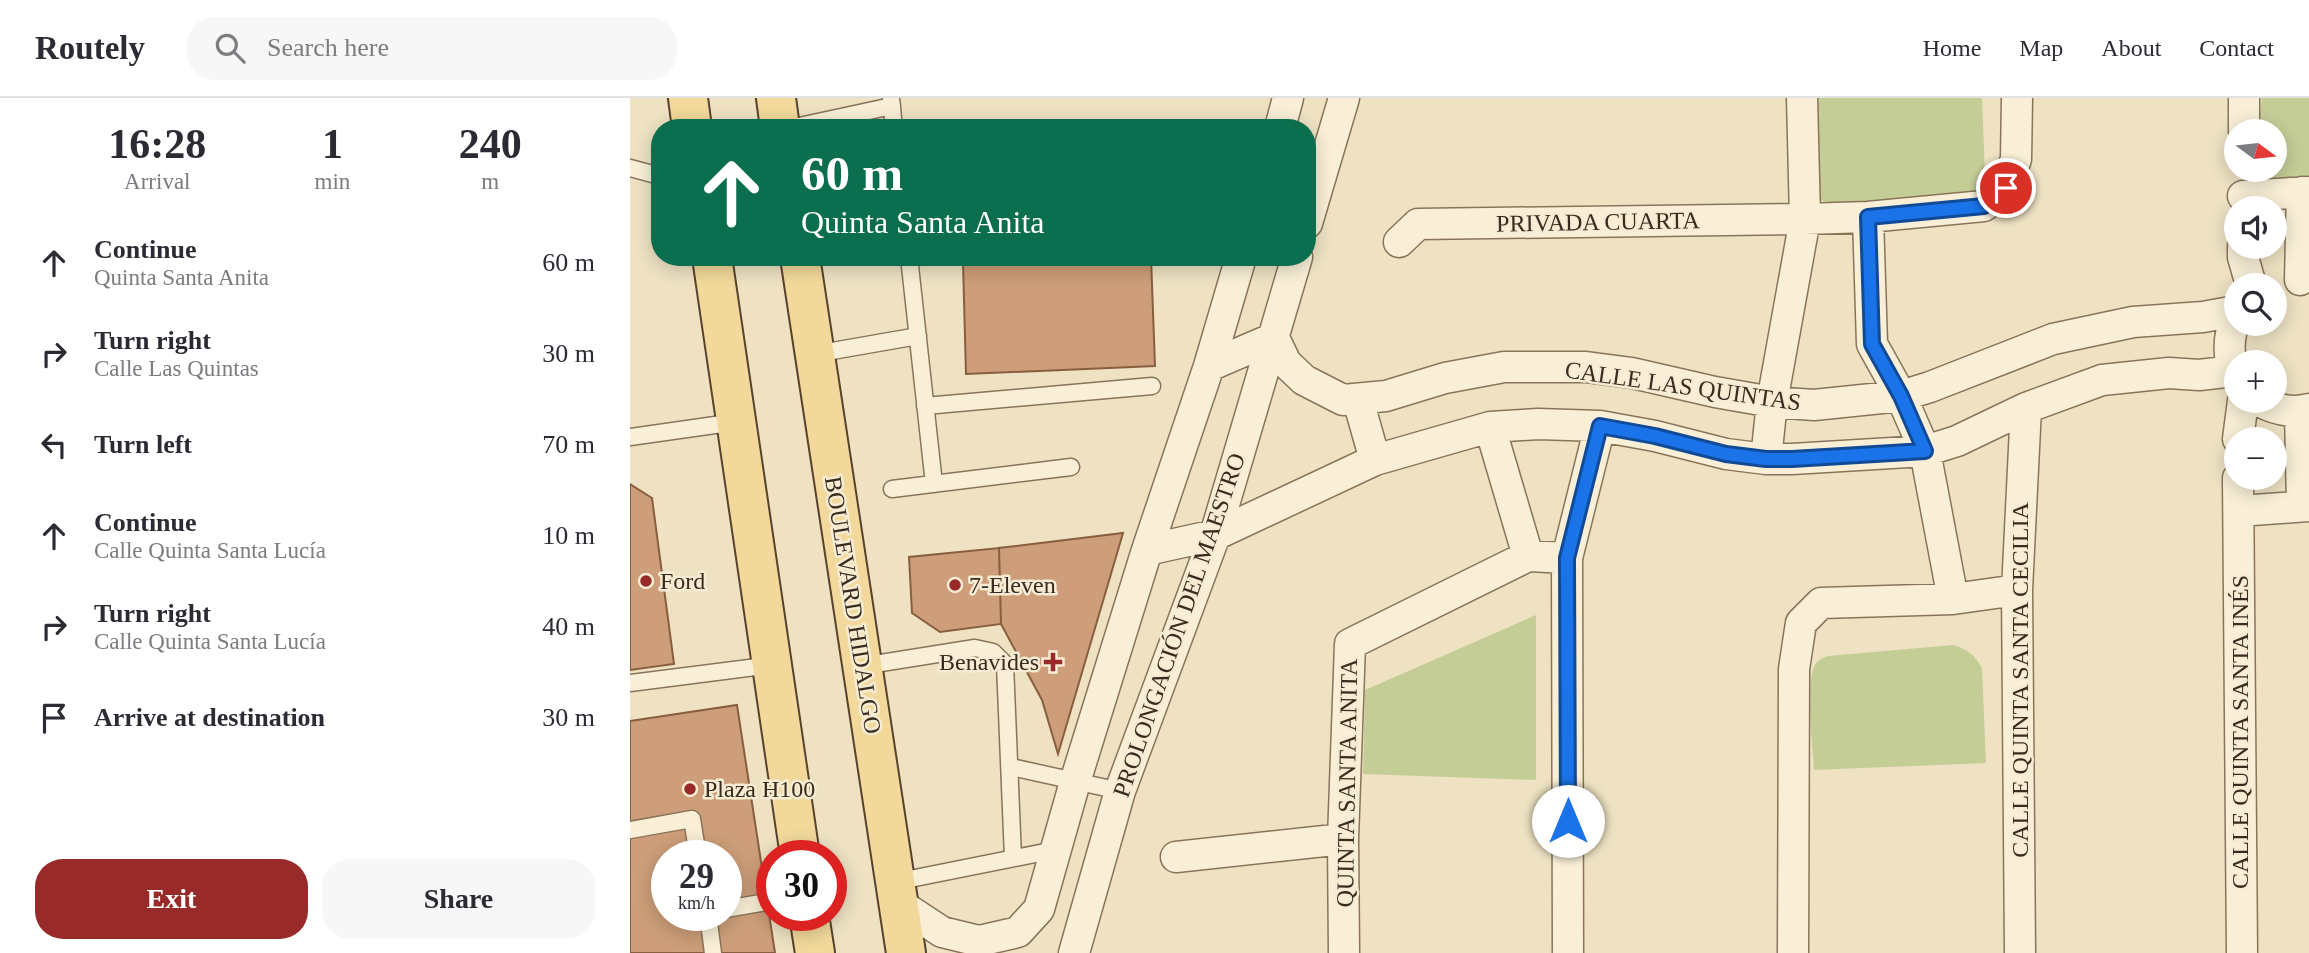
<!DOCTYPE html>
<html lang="en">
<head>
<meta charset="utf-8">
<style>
  body { margin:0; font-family:"Times New Roman",serif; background:#f7f7f7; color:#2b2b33; height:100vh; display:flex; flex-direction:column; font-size:26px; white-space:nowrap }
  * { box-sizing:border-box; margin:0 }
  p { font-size:23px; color:#7c7c81 }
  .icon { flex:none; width:38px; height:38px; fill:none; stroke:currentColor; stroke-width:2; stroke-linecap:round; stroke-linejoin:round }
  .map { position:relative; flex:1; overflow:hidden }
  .sheet { display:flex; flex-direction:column; background:#fff; width:630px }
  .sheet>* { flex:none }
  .guide { position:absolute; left:21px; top:21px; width:665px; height:147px; border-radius:28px; box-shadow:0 4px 18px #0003; background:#0b6e4f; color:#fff; overflow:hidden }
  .needle { width:46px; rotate:105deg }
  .buttons { position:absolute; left:1594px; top:21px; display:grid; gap:14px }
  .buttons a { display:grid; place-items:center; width:63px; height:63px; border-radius:50%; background:#fff; box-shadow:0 4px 18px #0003; font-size:35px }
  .speed { position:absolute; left:21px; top:742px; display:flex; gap:14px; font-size:35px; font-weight:700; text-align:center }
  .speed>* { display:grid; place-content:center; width:91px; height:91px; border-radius:50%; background:#fff; box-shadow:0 4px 18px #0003; line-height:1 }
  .speed small { font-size:18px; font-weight:400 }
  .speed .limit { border:10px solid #d22; background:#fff; color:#111 }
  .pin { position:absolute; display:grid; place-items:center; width:60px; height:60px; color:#fff; margin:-30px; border:4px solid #fff; border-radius:50%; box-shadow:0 2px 7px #0007 }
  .me { position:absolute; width:77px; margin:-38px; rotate:0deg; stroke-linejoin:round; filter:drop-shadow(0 0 5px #0008) }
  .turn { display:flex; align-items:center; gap:24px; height:147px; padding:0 35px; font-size:32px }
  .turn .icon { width:91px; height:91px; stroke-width:2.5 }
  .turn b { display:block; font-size:49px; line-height:60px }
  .eta { display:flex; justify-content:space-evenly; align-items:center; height:119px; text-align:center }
  .eta b { font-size:42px; font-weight:600; line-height:49px }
  .button { display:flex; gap:14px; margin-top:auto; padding:14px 35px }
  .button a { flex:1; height:80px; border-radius:28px; background:#982b29; color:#fff; font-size:28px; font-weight:600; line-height:80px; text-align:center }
  .button a+a { background:#f7f7f7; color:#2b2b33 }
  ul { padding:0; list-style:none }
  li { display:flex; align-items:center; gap:21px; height:91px; padding:0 35px }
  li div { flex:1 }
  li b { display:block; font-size:26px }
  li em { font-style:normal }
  header { display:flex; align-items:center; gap:42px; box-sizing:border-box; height:98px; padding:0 35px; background:#fff; border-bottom:2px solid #e1e1e2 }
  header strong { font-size:33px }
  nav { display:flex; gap:38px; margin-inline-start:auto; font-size:24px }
  .search { width:490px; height:63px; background:#f7f7f7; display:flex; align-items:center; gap:18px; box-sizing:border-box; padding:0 24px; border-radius:28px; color:#7c7c81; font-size:26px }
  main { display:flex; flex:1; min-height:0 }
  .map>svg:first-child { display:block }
</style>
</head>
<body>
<header>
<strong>Routely</strong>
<div class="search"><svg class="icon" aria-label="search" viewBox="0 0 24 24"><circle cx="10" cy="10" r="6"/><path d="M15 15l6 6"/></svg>Search here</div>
<nav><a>Home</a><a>Map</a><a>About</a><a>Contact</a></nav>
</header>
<main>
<section class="sheet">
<div class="eta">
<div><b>16:28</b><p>Arrival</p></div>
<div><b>1</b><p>min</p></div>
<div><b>240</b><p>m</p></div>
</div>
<ul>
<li><svg class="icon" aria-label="ahead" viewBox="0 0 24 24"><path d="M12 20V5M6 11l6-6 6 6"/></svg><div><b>Continue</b><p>Quinta Santa Anita</p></div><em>60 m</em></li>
<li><svg class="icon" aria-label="right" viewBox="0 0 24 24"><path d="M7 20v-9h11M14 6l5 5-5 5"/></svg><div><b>Turn right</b><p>Calle Las Quintas</p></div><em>30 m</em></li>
<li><svg class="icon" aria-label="left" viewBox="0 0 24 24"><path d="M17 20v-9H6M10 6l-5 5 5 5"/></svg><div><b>Turn left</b></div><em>70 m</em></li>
<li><svg class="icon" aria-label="ahead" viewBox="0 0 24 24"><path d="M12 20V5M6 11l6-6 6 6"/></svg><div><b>Continue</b><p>Calle Quinta Santa Lucía</p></div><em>10 m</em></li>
<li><svg class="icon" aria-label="right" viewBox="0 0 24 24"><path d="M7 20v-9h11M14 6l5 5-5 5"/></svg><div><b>Turn right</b><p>Calle Quinta Santa Lucía</p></div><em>40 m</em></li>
<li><svg class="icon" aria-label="arrive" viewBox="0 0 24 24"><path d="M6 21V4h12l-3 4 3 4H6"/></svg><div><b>Arrive at destination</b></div><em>30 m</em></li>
</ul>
<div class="button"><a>Exit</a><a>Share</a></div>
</section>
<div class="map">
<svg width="1679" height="855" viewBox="0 0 1679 855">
  <rect width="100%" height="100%" fill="#eee2c3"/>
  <path fill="#c5cd97" d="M1182 0H1352L1355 77 1353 91 1332 107 1198 105 1188 101Z
    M1632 0H1679V85C1658 85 1640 89 1625 72H1645V33H1628Z
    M906 517V682L733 676 735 592Z
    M1323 547C1337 551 1345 557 1352 570L1356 665 1184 672C1183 646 1174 589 1185 567 1188 562 1192 560 1198 558Z"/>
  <path fill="#cd9e79" stroke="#885e3f" stroke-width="2" fill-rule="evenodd" d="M373 159H521L525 268 336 276 333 165 373 164Z
    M0 386 22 400 44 566 0 572Z
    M493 435 428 656 412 602 371 526 369 450Z
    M369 450 371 526 310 534 282 515 279 459Z
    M107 607 145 855H0V623ZM37 758H96V817H37Z"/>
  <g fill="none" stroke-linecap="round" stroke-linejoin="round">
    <g stroke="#89745a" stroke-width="19">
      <path id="service" d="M261 0 264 30
        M160 30 262 8
        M0 70 30 78
        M279 159 304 386
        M185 256 288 238
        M295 308 522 288
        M0 339 106 324
        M262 391 441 369
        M232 568 345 550 363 554 375 566 383 760
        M0 585 142 567
        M381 669 490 693
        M0 732 62 721 68 758
        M265 784 425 752
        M96 811 142 803
        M78 817 83 855"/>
    </g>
    <g stroke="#89745a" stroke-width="33">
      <path id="minor" d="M650 30 658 0
        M1614 33V0
        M1613 98 1679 94
        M1238 119 1242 246 1271 298 1295 353 1323 501
        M677 125 714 0
        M769 144 788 126 1175 121 1238 119 1354 108 1376 90 1386 61 1387 0
        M1613 149V159L1621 187
        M1670 182 1672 94
        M1606 220C1598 238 1597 259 1606 277
        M579 268 644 240 656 265 674 282 713 302 756 298 815 280 874 269H956L1002 275 1085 294 1142 304 1184 307 1271 298 1300 289 1423 241 1503 224 1573 219 1606 213
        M728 302 745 362
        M1629 303C1644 311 1661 316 1679 311
        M1670 314 1672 408
        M860 329 898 458
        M1608 341 1613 303
        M1136 361 1142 304 1175 121 1172 0
        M1608 380 1612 855
        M1609 413 1679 408
        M517 452 585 437 745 362 860 329 908 326 970 328 1025 338 1096 356 1136 361H1162L1295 353 1327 343 1396 310 1472 282 1539 275 1569 277 1604 273
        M546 759 713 741
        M268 805 312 834 349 843 388 834 409 811 445 684 517 452 579 268 611 159
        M444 855 490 693 585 437 667 159
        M714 855 713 741 720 546 898 458 937 460
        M938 855 937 460 970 328
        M1163 855 1164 571 1171 525 1191 505 1323 501 1387 492
        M1390 855 1387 492 1396 310"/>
    </g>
    <g stroke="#57422e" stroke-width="42">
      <path id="primary" d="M58 0 62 30
        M146 0 150 30
        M82 159 170 758
        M170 159 276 855
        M179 817 185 855"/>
    </g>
    <use href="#service" stroke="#f9efd7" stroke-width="16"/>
    <use href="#minor" stroke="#f9efd7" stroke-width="30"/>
    <use href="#primary" stroke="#f2d99b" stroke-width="38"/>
  </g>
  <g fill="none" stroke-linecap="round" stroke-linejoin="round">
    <g stroke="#114b97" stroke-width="18">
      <path id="route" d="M938 723 937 460 970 328 1025 338 1096 356 1136 361H1162L1295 353 1271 298 1242 246 1238 119 1354 108 1376 90"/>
    </g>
    <use href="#route" stroke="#1a73e8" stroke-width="12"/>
  </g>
  <g fill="#982b29" stroke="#f6ecd3" stroke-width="2.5">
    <circle cx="16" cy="483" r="7"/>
    <circle cx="325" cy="487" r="7"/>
    <path d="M419.5 553.5h7v7h7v7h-7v7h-7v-7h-7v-7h7z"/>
    <circle cx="60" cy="691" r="7"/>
  </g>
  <g text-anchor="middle" stroke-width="5" stroke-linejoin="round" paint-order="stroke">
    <g font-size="24" fill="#392b1e" stroke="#f6ecd3">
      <text transform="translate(968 124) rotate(-1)" y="8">PRIVADA CUARTA</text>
      <text transform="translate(1053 288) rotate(8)" y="8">CALLE LAS QUINTAS</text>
      <text transform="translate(223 507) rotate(81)" y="8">BOULEVARD HIDALGO</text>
      <text transform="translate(549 527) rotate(-71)" y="8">PROLONGACIÓN DEL MAESTRO</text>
      <text transform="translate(1390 582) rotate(-90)" y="8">CALLE QUINTA SANTA CECILIA</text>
      <text transform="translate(1610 634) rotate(-90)" y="8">CALLE QUINTA SANTA INÉS</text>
      <text transform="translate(717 685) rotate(-89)" y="8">QUINTA SANTA ANITA</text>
    </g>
    <g font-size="24" fill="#392b1e" stroke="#f6ecd3" text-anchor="start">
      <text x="30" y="491">Ford</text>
      <text x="339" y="495">7-Eleven</text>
      <text x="409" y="572" text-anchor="end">Benavides</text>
      <text x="74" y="699">Plaza H100</text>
    </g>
  </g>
</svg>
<div class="buttons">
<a><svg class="needle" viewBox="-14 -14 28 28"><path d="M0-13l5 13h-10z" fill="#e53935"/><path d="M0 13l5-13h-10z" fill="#7c7c81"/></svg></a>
<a><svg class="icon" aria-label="sound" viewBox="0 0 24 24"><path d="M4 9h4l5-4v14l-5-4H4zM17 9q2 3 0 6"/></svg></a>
<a><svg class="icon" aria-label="search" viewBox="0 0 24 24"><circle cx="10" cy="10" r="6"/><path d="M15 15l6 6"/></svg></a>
<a>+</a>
<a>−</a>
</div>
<div class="speed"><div>29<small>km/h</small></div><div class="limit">30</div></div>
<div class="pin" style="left:1376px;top:90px;background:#d93025"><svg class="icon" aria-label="arrive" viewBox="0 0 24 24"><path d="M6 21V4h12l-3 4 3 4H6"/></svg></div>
<svg class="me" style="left:938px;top:723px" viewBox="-20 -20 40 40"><circle r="19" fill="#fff"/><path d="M0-13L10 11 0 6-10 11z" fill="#1a73e8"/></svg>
<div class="guide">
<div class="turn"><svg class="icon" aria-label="ahead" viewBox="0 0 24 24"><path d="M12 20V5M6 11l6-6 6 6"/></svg><div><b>60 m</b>Quinta Santa Anita</div></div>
</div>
</div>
</main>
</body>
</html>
